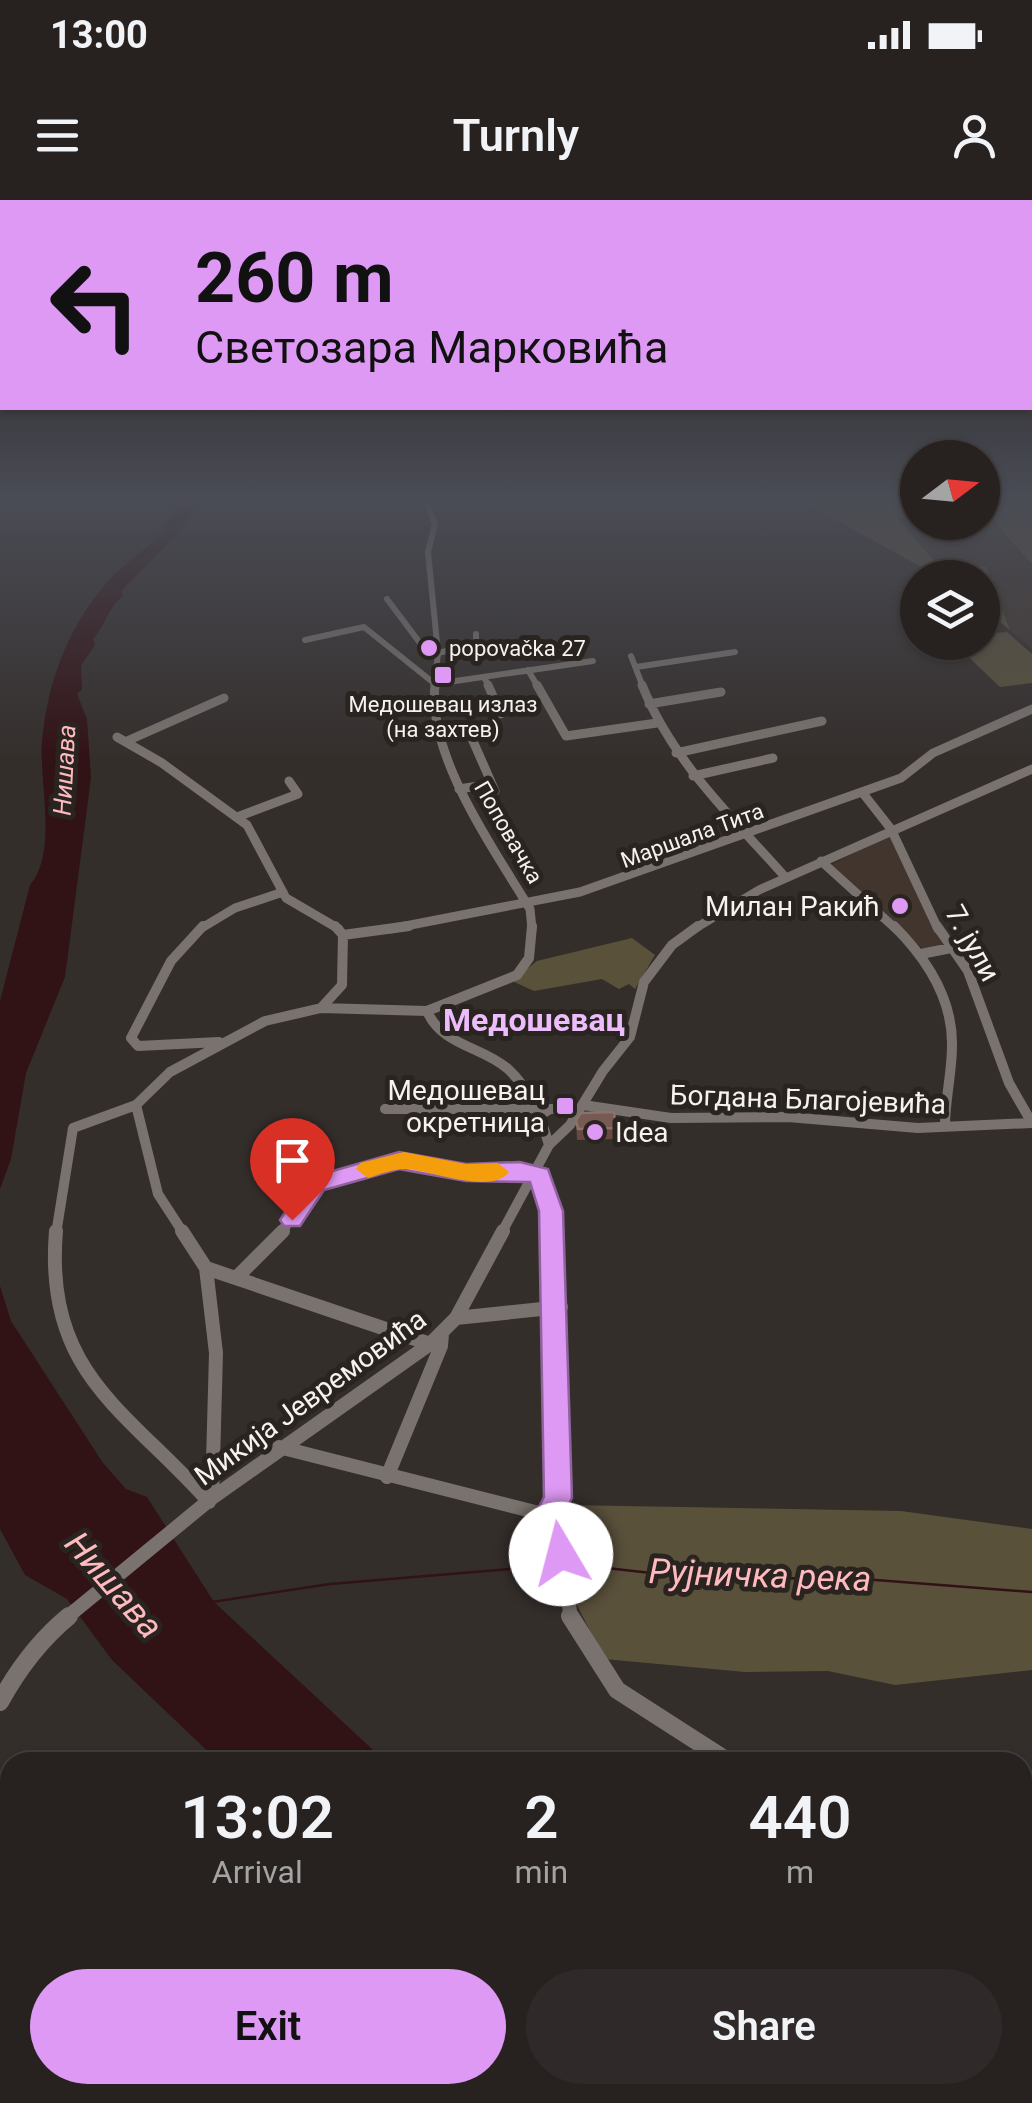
<!DOCTYPE html>
<html lang="en">
<head>
<meta charset="utf-8">
<style>
  body { margin:0; font-family:Roboto,sans-serif; background:#2f2a29; color:#f1f3f6; height:100vh; display:flex; flex-direction:column; font-size:38px; white-space:nowrap }
  * { box-sizing:border-box; margin:0 }
  p { font-size:32px; color:#a4a4a5 }
  .icon { flex:none; width:55px; height:55px; fill:none; stroke:currentColor; stroke-width:2; stroke-linecap:round; stroke-linejoin:round }
  .map { position:relative; flex:1; overflow:hidden }
  .sheet { position:absolute; left:0px; top:1552px; width:1032px; height:352px; display:flex; flex-direction:column; background:#272220; border-radius:30px 30px 0 0; box-shadow:0 2px 8px #0004,0 0 0 2px #433f3e }
  .sheet>* { flex:none }
  .hud { position:absolute; left:0px; top:0px; width:1032px; height:210px; box-shadow:0 2px 8px #0004,0 0 0 2px #433f3e; background:#dd99f3; color:#111; overflow:hidden }
  .needle { width:65px; rotate:74deg }
  .tools { position:absolute; left:900px; top:240px; display:grid; gap:20px }
  .tools a { display:grid; place-items:center; width:100px; height:100px; border-radius:50%; background:#272220; box-shadow:0 2px 8px #0004,0 0 0 2px #433f3e; font-size:50px }
  .pin { position:absolute; display:grid; place-items:center; width:85px; height:85px; color:#fff; margin:-102px -42px; border-radius:50% 50% 50% 0; rotate:-45deg; box-shadow:0 0 10px #0007 }
  .pin .icon { rotate:45deg }
  .me { position:absolute; width:110px; margin:-55px; rotate:352deg; stroke-linejoin:round; filter:drop-shadow(0 0 8px #0008) }
  .turn { display:flex; align-items:center; gap:35px; height:210px; padding:0 30px; font-size:45px }
  .turn .icon { width:130px; height:130px; stroke-width:2.5 }
  .turn b { display:block; font-size:70px; line-height:85px }
  .eta { display:flex; justify-content:space-evenly; align-items:center; height:170px; text-align:center }
  .eta b { font-size:60px; font-weight:600; line-height:70px }
  .primary-button { display:flex; gap:20px; margin-top:auto; padding:20px 30px }
  .primary-button a { flex:1; height:115px; border-radius:60px; background:#dd99f3; color:#111; font-size:40px; font-weight:600; line-height:115px; text-align:center }
  .primary-button a+a { background:#2f2a29; color:#f1f3f6 }
  .status { display:flex; justify-content:space-between; align-items:center; height:70px; padding:0 50px; background:#272220; direction:ltr }
  .status svg { height:28px; fill:currentColor }
  header { display:flex; justify-content:space-between; align-items:center; height:130px; padding:0 30px; background:#272220; font-size:45px; font-weight:600 }
  .map>svg:first-child { display:block }
</style>
</head>
<body>
<div class="status"><b>13:00</b><svg viewBox="0 0 49 12"><path d="M0 12V9h3v3zM5 12V6h3v6zM10 12V3h3v9zM15 12V0h3v12zM26 1h20v11H26zM47 4h2v5h-2z"/></svg></div>
<header><svg class="icon" aria-label="menu" viewBox="0 0 24 24"><path d="M4 6h16M4 12h16M4 18h16"/></svg>Turnly<svg class="icon" aria-label="person" viewBox="0 0 24 24"><circle cx="12" cy="8" r="4"/><path d="M4 21q1-7 8-7t8 7"/></svg></header>
<div class="map">
<svg width="1032" height="1903" viewBox="0 0 1032 1903">
  <rect width="100%" height="100%" fill="#342e2b"/>
  <path fill="#41352e" d="M983 295H1032V449L1010 430 986 367 943 371 899 320 917 304 918 322H982Z
    M885 637H890L945 747 925 751 831 665Z"/>
  <path fill="#5a513b" d="M792 295H917V304L899 320 943 371 986 366 1010 430 983 409 982 378 939 377Z
    M982 295H1032V364L983 309Z
    M1007 432 1032 454V483L1000 487 954 443 982 442 983 434Z
    M632 738 655 755 635 789 629 784 619 789 602 779 534 791 512 781 537 761Z
    M567 1305 901 1311 1032 1329V1470L895 1485 828 1471 745 1472 604 1459 576 1403Z"/>
  <path fill="#311215" d="M185 295H207L174 337 122 390 123 396C107 409 106 425 93 439L95 445 81 465 82 489 77 494 87 519 91 578 65 777 26 873 11 959 0 989V801L30 685C58 652 39 583 42 542 47 481 71 419 114 375 130 359 152 347 165 327 171 316 177 306 185 295Z
    M0 1086 11 1121 103 1263 126 1289 147 1297 214 1402 386 1562H219L112 1460 67 1399 25 1375 0 1329Z
    M548 1895H738L747 1903H555Z"/>
  <g fill="none" stroke-linecap="round" stroke-linejoin="round">
    <path stroke="#311215" stroke-width="2.5" d="M570 1364 706 1379 850 1378 1032 1392
      M212 1402 330 1384 557 1365"/>
    <path stroke="#79726e" stroke-width="6" d="M423 295 435 324 428 352 438 453 434 487
      M387 399 429 455 438 456
      M305 440 364 427 435 484
      M438 453 476 444V434
      M631 456 643 487
      M636 467 735 452
      M528 470 538 487
      M485 479 489 487
      M435 484 593 461"/>
    <path stroke="#79726e" stroke-width="9" d="M435 485C427 556 494 649 530 709L532 729
      M488 485 501 514
      M537 485 566 536 657 523
      M642 485C672 561 732 617 786 678
      M649 504 721 492
      M117 537 162 563 247 625 286 698 339 729
      M127 541 224 498
      M473 541 495 591
      M676 553 822 521
      M693 576 773 558
      M459 589 491 584
      M862 592 891 629 938 729
      M237 617 298 594 289 581
      M821 661 896 729
      M200 729 235 708 283 692
      M390 729 580 692 901 578 933 553 1032 509
      M694 729 759 690 1032 569"/>
    <path stroke="#79726e" stroke-width="10" d="M203 726 171 761 131 838 138 846 219 842
      M894 726C926 758 953 799 952 846 952 873 945 899 945 926
      M937 726 968 771 1009 883 1032 923
      M343 735 409 726
      M921 754 951 748
      M321 808 342 785 343 735 335 726
      M427 811C442 846 482 846 508 869 530 889 541 917 549 945
      M583 905 671 918 788 917 918 928 1032 923
      M385 909H539
      M542 914 550 909H578
      M56 1034 73 928 136 905
      M184 1034 158 994 136 905 170 872 265 821 321 808 427 811 517 775 529 758 532 726
      M280 1034 316 984 404 960 466 973 537 972 544 981 552 1034
      M501 1034 549 945 570 925 603 871 630 837 644 782 672 745 698 726"/>
    <path stroke="#79726e" stroke-width="14" d="M56 1031C44 1174 127 1210 209 1302
      M182 1031 206 1068 216 1153 212 1298
      M206 1068 430 1144
      M236 1078 283 1031
      M456 1118 561 1107
      M279 1247 543 1314 558 1334 571 1418
      M387 1277 441 1146 442 1134
      M547 1318 558 1299 551 1031
      M66 1418 212 1298 430 1144 456 1118 503 1031"/>
    <path stroke="#79726e" stroke-width="18" d="M570 1416 617 1490 729 1562
      M0 1502C18 1469 40 1440 69 1416
      M946 1895 947 1903"/>
  </g>
  <path fill="#684840" d="M576 920 616 928 615 939 577 940Z"/>
  <path fill="#775a53" stroke="#8b726b" stroke-width="2.5" d="M614 912 616 928 578 929 576 920 581 913Z"/>
  <linearGradient id="sky" x2="0" y2="1"><stop stop-color="#1d1918"/><stop offset="0.53" stop-color="#4a4c55"/><stop offset="1" stop-color="#4a4c55" stop-opacity="0"/></linearGradient>
  <rect width="1032" height="561" fill="url(#sky)"/>
  <path fill="#dd99f3" stroke="#90639e" stroke-width="2.5" d="M399 952 466 964 520 962 548 969 563 1011 572 1298 563 1316 575 1354 571 1364 561 1368 550 1364 533 1318 544 1297 539 1011 530 982 466 981 399 969 324 990 300 1026H284L280 1020 308 978Z"/>
  <path fill="#f59e0b" d="M404 952 466 964 498 963 509 972C492 995 432 971 408 969 395 968 380 974 368 978L356 969 360 963Z"/>
  <g fill="#dd99f3" stroke="#2a2421" stroke-width="4">
    <circle cx="429" cy="448" r="10"/>
    <rect x="433" y="465" width="20" height="20" rx="5"/>
    <circle cx="900" cy="706" r="10"/>
    <rect x="555" y="896" width="20" height="20" rx="5"/>
    <circle cx="595" cy="932" r="10"/>
  </g>
  <g text-anchor="middle" stroke-width="10" stroke-linejoin="round" paint-order="stroke">
    <g font-size="22" fill="#f6f2ef" stroke="#2a2421" text-anchor="start">
      <text x="449" y="456">popovačka 27</text>
      <text x="443" y="512" text-anchor="middle">Медошевац излаз<tspan x="443" dy="25">(на захтев)</tspan></text>
    </g>
    <g font-size="22" fill="#f6f2ef" stroke="#2a2421">
      <text transform="translate(509 632) rotate(60)" y="8">Поповачка</text>
      <text transform="translate(692 635) rotate(-20)" y="8">Маршала Тита</text>
    </g>
    <g font-size="25" font-style="italic" fill="#ffbabf" stroke="#2a2421">
      <text transform="translate(64 570) rotate(-87)" y="9">Нишава</text>
    </g>
    <g font-size="28" fill="#f6f2ef" stroke="#2a2421" text-anchor="end">
      <text x="880" y="716">Милан Ракић</text>
      <text x="545" y="900">Медошевац<tspan x="545" dy="32">окретница</tspan></text>
      <text x="615" y="942" text-anchor="start">Idea</text>
    </g>
    <g font-size="28" fill="#f6f2ef" stroke="#2a2421">
      <text transform="translate(973 743) rotate(61)" y="10">7. јули</text>
      <text transform="translate(808 899) rotate(2)" y="10">Богдана Благојевића</text>
      <text transform="translate(310 1197) rotate(-36)" y="10">Микија Јевремовића</text>
    </g>
    <g font-size="32" font-weight="bold" fill="#ecbcfc" stroke="#2a2421">
      <text x="534" y="831">Медошевац</text>
    </g>
    <g font-size="35" font-style="italic" fill="#ffbabf" stroke="#2a2421">
      <text transform="translate(760 1375) rotate(2)" y="12">Рујничка река</text>
      <text transform="translate(114 1385) rotate(49)" y="12">Нишава</text>
    </g>
  </g>
</svg>
<div class="tools">
<a><svg class="needle" viewBox="-14 -14 28 28"><path d="M0-13l5 13h-10z" fill="#e53935"/><path d="M0 13l5-13h-10z" fill="#a4a4a5"/></svg></a>
<a><svg class="icon" aria-label="layers" viewBox="0 0 24 24"><path d="M12 4l9 5-9 5-9-5zM3 14l9 5 9-5"/></svg></a>
</div>
<div class="pin" style="left:292px;top:1020px;background:#d93025"><svg class="icon" aria-label="arrive" viewBox="0 0 24 24"><path d="M6 21V4h12l-3 4 3 4H6"/></svg></div>
<svg class="me" style="left:561px;top:1354px" viewBox="-20 -20 40 40"><circle r="19" fill="#fff"/><path d="M0-13L10 11 0 6-10 11z" fill="#dd99f3"/></svg>
<div class="hud">
<div class="turn"><svg class="icon" aria-label="left" viewBox="0 0 24 24"><path d="M17 20v-9H6M10 6l-5 5 5 5"/></svg><div><b>260 m</b>Светозара Марковића</div></div>
</div>
<section class="sheet">
<div class="eta">
<div><b>13:02</b><p>Arrival</p></div>
<div><b>2</b><p>min</p></div>
<div><b>440</b><p>m</p></div>
</div>
<div class="primary-button"><a>Exit</a><a>Share</a></div>
</section>
</div>
</body>
</html>
